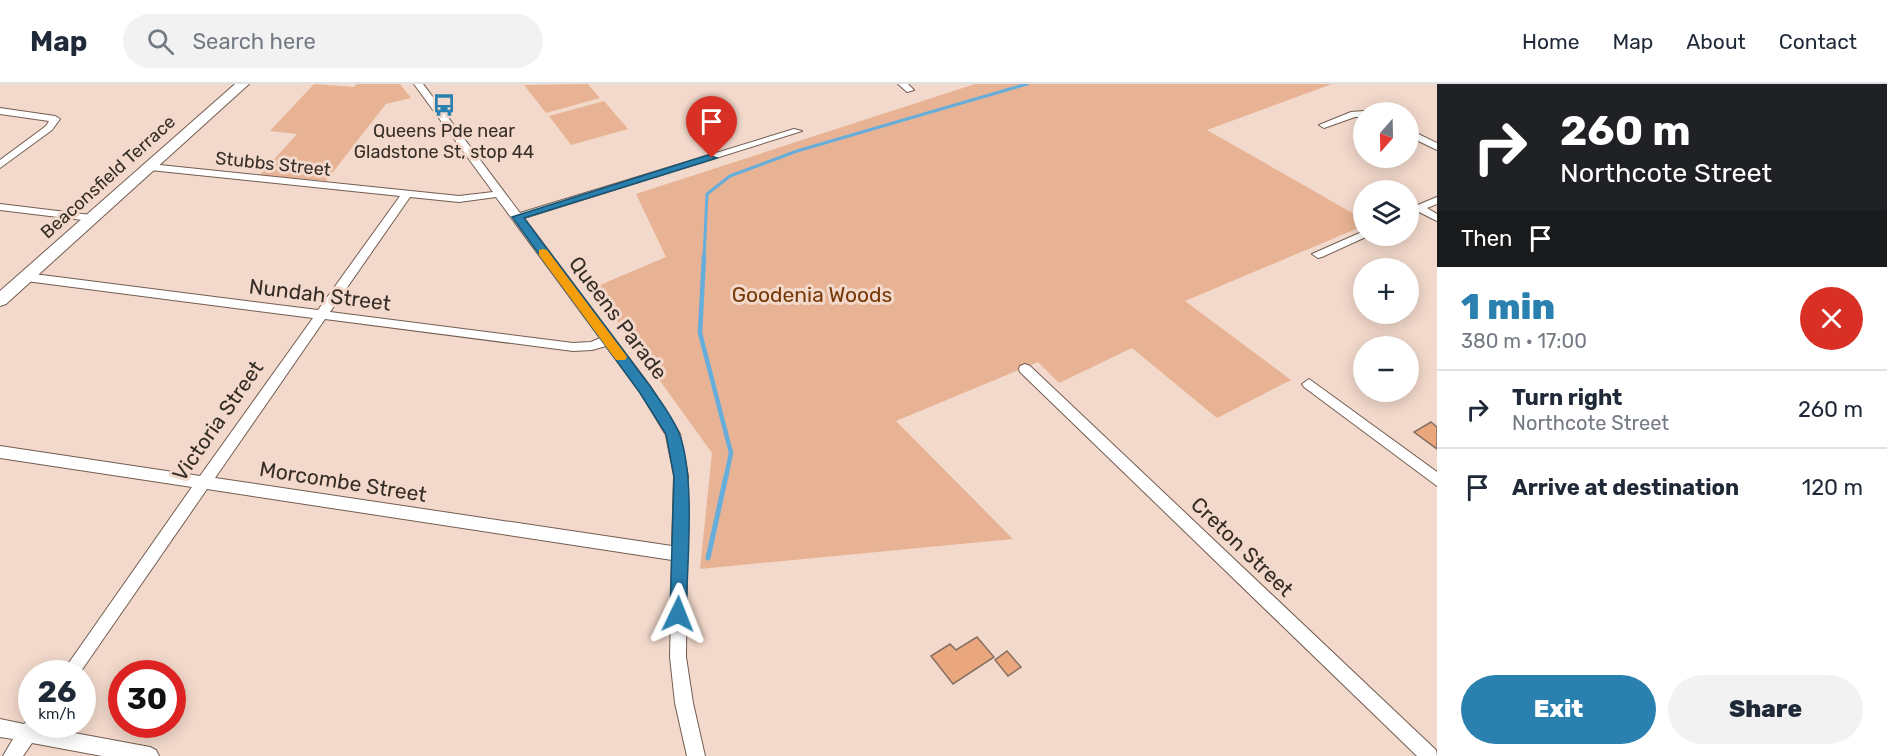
<!DOCTYPE html>
<html lang="en">
<head>
<meta charset="utf-8">
<style>
  body { margin:0; font-family:Rubik,sans-serif; background:#f2f2f3; color:#1f2937; height:100vh; display:flex; flex-direction:column; font-size:22px; white-space:nowrap }
  * { box-sizing:border-box; margin:0 }
  p { font-size:20px; color:#747a83 }
  .icon { flex:none; width:33px; height:33px; fill:none; stroke:currentColor; stroke-width:2; stroke-linecap:round; stroke-linejoin:round }
  .map { position:relative; flex:1; overflow:hidden }
  .details { display:flex; flex-direction:column; background:#fff; width:450px }
  .details>* { flex:none }
  .guide { background:#202124; color:#fff; overflow:hidden }
  .needle { width:39px; rotate:200deg }
  .buttons { position:absolute; left:1353px; top:18px; display:grid; gap:12px }
  .buttons a { display:grid; place-items:center; width:66px; height:66px; border-radius:50%; background:#fff; box-shadow:0 3px 15px #0003; font-size:30px }
  .speed { position:absolute; left:18px; top:576px; display:flex; gap:12px; font-size:30px; font-weight:700; text-align:center }
  .speed>* { display:grid; place-content:center; width:78px; height:78px; border-radius:50%; background:#fff; box-shadow:0 3px 15px #0003; line-height:1 }
  .speed small { font-size:15px; font-weight:400 }
  .speed .limit { border:9px solid #d22; background:#fff; color:#111 }
  .pin { position:absolute; display:grid; place-items:center; width:51px; height:51px; color:#fff; margin:-62px -26px; border-radius:50% 50% 50% 0; rotate:-45deg; box-shadow:0 0 6px #0007 }
  .pin .icon { rotate:45deg }
  .me { position:absolute; width:66px; margin:-33px; rotate:2deg; stroke-linejoin:round; filter:drop-shadow(0 0 4px #0008) }
  .turn { display:flex; align-items:center; gap:21px; height:126px; padding:0 24px; font-size:27px }
  .turn .icon { width:78px; height:78px; stroke-width:2.5 }
  .turn b { display:block; font-size:42px; line-height:51px }
  .then { display:flex; align-items:center; height:57px; padding:0 24px; background:#0003; gap:12px; font-size:22px }
  .round { display:grid; place-items:center; flex:none; width:63px; height:63px; border-radius:32px; background:#f2f2f3 }
  .head { display:flex; align-items:center; justify-content:space-between; height:102px; padding:0 24px }
  h1 { font-size:36px; font-weight:800; line-height:45px; color:#2a80af }
  .button { display:flex; gap:12px; margin-top:auto; padding:12px 24px }
  .button a { flex:1; height:69px; border-radius:36px; background:#2a80af; color:#fff; font-size:24px; font-weight:800; line-height:69px; text-align:center }
  .button a+a { background:#f2f2f3; color:#1f2937 }
  ul { padding:0; list-style:none }
  li { display:flex; align-items:center; gap:18px; height:78px; padding:0 24px; border-top:2px solid #e0e1e3 }
  li div { flex:1 }
  li b { display:block; font-size:22px }
  li em { font-style:normal }
  header { display:flex; align-items:center; gap:36px; box-sizing:border-box; height:84px; padding:0 30px; background:#fff; border-bottom:2px solid #e0e1e3 }
  header strong { font-size:28px }
  nav { display:flex; gap:33px; margin-inline-start:auto; font-size:21px }
  .search { width:420px; height:54px; background:#f2f2f3; display:flex; align-items:center; gap:15px; box-sizing:border-box; padding:0 21px; border-radius:33px; color:#747a83; font-size:22px }
  main { display:flex; flex:1; min-height:0 }
  .map>svg:first-child { display:block }
</style>
</head>
<body>
<header>
<strong>Map</strong>
<div class="search"><svg class="icon" aria-label="search" viewBox="0 0 24 24"><circle cx="10" cy="10" r="6"/><path d="M15 15l6 6"/></svg>Search here</div>
<nav><a>Home</a><a>Map</a><a>About</a><a>Contact</a></nav>
</header>
<main>
<div class="map">
<svg width="1437" height="672" viewBox="0 0 1437 672">
  <rect width="100%" height="100%" fill="#f2d9cb"/>
  <path fill="#e8b394" d="M314 0 354 3 357 0H400L411 14 386 20 326 97 260 91 297 50 270 47Z
    M588 0 600 14 546 29 524 1Z
    M975 0H1332L1207 46 1363 135V142L1185 217 1291 296 1217 334 1132 264 1059 299 1038 278 896 337 1013 455 700 485 712 369 593 204 666 173 636 110Z
    M604 17 628 45 571 61 549 32Z"/>
  <g fill="none" stroke-linecap="round" stroke-linejoin="round">
    <path stroke="#65aedc" stroke-width="3" d="M704 174 707 110 730 92 797 67 1027 0"/>
    <path stroke="#65aedc" stroke-width="4.5" d="M704 172 700 249 731 369 726 393"/>
    <path stroke="#65aedc" stroke-width="5" d="M708 474 726 392"/>
  </g>
  <path fill="#eaa67c" stroke="#856f63" stroke-width="1.5" d="M1431 338 1437 343V365L1414 348Z
    M977 553 994 573 953 600 931 572 950 560 956 566Z
    M1007 567 1021 583 1008 592 995 576Z"/>
  <g fill="none" stroke-linecap="round" stroke-linejoin="round">
    <g stroke="#735d51" stroke-width="2">
      <path id="minor" d="M414 0H423L520 129 794 45 802 47 524 134 650 302 680 350 688 392 686 573 693 619 705 672H687L675 619 670 573 672 476 207 405 79 590H61L192 403 0 374V362L200 392 313 234 26 197 20 193 26 189 318 226 400 112 150 86 145 83 150 80 459 112 493 108ZM410 113 459 118 496 113 600 254 591 258 573 259 330 228ZM325 235 573 267 592 266 606 262 640 308 666 351 674 392 672 462 215 394Z
        M898 0H908L914 6 907 8Z
        M0 24 55 32 60 35 52 46 0 84V76L46 42 49 37 0 30Z
        M1364 27 1368 28H1364V33H1355L1324 44 1319 41 1351 28Z
        M1408 45 1437 59V66L1408 52Z
        M1437 113V120L1427 124 1437 130V137L1419 128 1408 132V125Z
        M0 120 91 131 96 134 91 137 0 126Z
        M1364 147V152H1368L1322 173 1318 174 1312 170Z
        M1025 280 1030 282 1436 666 1437 672H1417L1020 288 1019 285 1020 282Z
        M1309 295 1437 388V402L1304 303 1302 300Z
        M32 632V640H43L42 643 150 663 156 666 159 672H102L32 659 23 672H3L13 655 0 653V635L24 640Z"/>
    </g>
    <g stroke="#735d51" stroke-width="2">
      <path id="secondary" d="M235 0H249L6 220 0 222V207Z"/>
    </g>
    <use href="#minor" fill="#fff" fill-rule="evenodd"/>
    <use href="#secondary" fill="#fff" fill-rule="evenodd"/>
  </g>
  <path fill="#2a80af" stroke="#1b5372" stroke-width="1.5" d="M708 71 717 74 524 134 650 302C660 317 672 332 679 349 696 393 687 480 686 530L684 535 678 537 673 535 670 530 674 392 666 350 640 309 512 133Z"/>
  <path fill="#f59e0b" d="M543 165 547 166 625 270 627 273 625 276H616L539 171V166Z"/>
  <defs>
    <g id="bus-bare" transform="scale(1.8)"><path d="M-5-6H5V4H4V6H2V4H-2V6H-4V4H-5ZM-3.5-4V0h7V-4ZM-3.5 1.2v1.5H-2V1.2ZM2 1.2v1.5H3.5V1.2Z" fill="#2a80af" stroke="#f2d9cb" stroke-width="2.5" paint-order="stroke"/></g>
  </defs>
  <g fill-rule="evenodd">
    <use href="#bus-bare" x="444" y="21"/>
  </g>
  <g text-anchor="middle" stroke-width="6" stroke-linejoin="round" paint-order="stroke">
    <g font-size="18" fill="#362d27" stroke="#f2d9cb">
      <text x="444" y="53">Queens Pde near<tspan x="444" dy="21">Gladstone St, stop 44</tspan></text>
    </g>
    <g font-size="18" fill="#362d27" stroke="#f2d9cb">
      <text transform="translate(273 80) rotate(6)" y="6">Stubbs Street</text>
      <text transform="translate(108 93) rotate(-42)" y="6">Beaconsfield Terrace</text>
    </g>
    <g font-size="21" fill="#362d27" stroke="#f2d9cb">
      <text transform="translate(320 211) rotate(7)" y="7">Nundah Street</text>
      <text transform="translate(618 234) rotate(53)" y="7">Queens Parade</text>
      <text transform="translate(218 337) rotate(-55)" y="7">Victoria Street</text>
      <text transform="translate(343 398) rotate(9)" y="7">Morcombe Street</text>
      <text transform="translate(1242 463) rotate(44)" y="7">Creton Street</text>
    </g>
    <g font-size="21" fill="#773907" stroke="#f2d9cb">
      <text x="812" y="218">Goodenia Woods</text>
    </g>
  </g>
</svg>
<div class="buttons">
<a><svg class="needle" viewBox="-14 -14 28 28"><path d="M0-13l5 13h-10z" fill="#e53935"/><path d="M0 13l5-13h-10z" fill="#747a83"/></svg></a>
<a><svg class="icon" aria-label="layers" viewBox="0 0 24 24"><path d="M12 4l9 5-9 5-9-5zM3 14l9 5 9-5"/></svg></a>
<a>+</a>
<a>−</a>
</div>
<div class="speed"><div>26<small>km/h</small></div><div class="limit">30</div></div>
<div class="pin" style="left:712px;top:74px;background:#d93025"><svg class="icon" aria-label="arrive" viewBox="0 0 24 24"><path d="M6 21V4h12l-3 4 3 4H6"/></svg></div>
<svg class="me" style="left:678px;top:530px" viewBox="-20 -20 40 40"><path d="M0-17L14 15 0 8-14 15z" fill="#2a80af" stroke="#fff" stroke-width="4"/></svg>
</div>
<section class="details">
<div class="guide">
<div class="turn"><svg class="icon" aria-label="right" viewBox="0 0 24 24"><path d="M7 20v-9h11M14 6l5 5-5 5"/></svg><div><b>260 m</b>Northcote Street</div></div>
<div class="then">Then<svg class="icon" aria-label="arrive" viewBox="0 0 24 24"><path d="M6 21V4h12l-3 4 3 4H6"/></svg></div>
</div>
<div class="head"><div><h1>1 min</h1><p>380 m · 17:00</p></div><a class="round" style="background:#d93025;color:#fff"><svg class="icon" aria-label="close" viewBox="0 0 24 24"><path d="M6 6l12 12M18 6L6 18"/></svg></a></div>
<ul>
<li><svg class="icon" aria-label="right" viewBox="0 0 24 24"><path d="M7 20v-9h11M14 6l5 5-5 5"/></svg><div><b>Turn right</b><p>Northcote Street</p></div><em>260 m</em></li>
<li><svg class="icon" aria-label="arrive" viewBox="0 0 24 24"><path d="M6 21V4h12l-3 4 3 4H6"/></svg><div><b>Arrive at destination</b></div><em>120 m</em></li>
</ul>
<div class="button"><a>Exit</a><a>Share</a></div>
</section>
</main>
</body>
</html>
